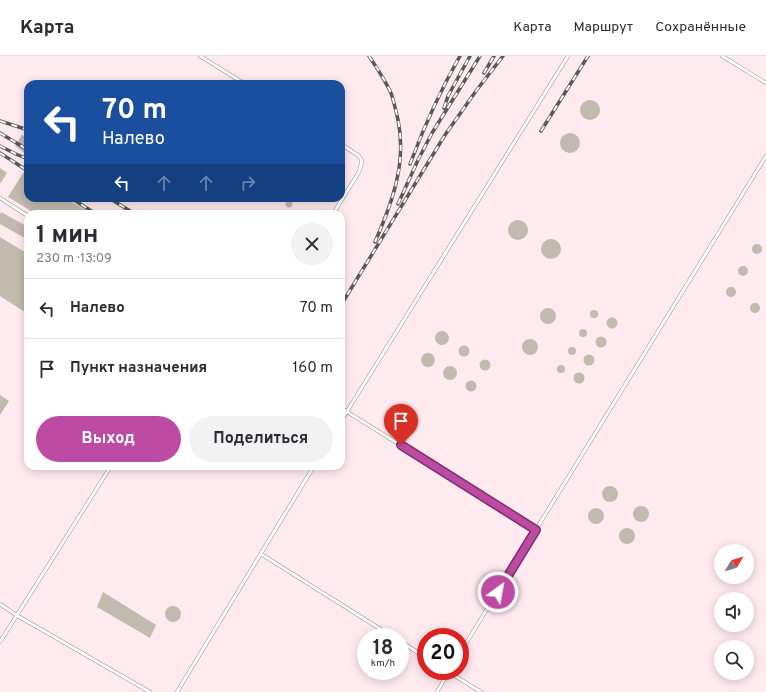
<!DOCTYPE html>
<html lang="ru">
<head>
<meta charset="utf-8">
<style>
  body { margin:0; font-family:Overpass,sans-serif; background:#f2f2f3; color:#2b2b33; height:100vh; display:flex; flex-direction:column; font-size:15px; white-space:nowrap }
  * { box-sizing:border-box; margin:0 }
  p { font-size:13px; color:#7c7c81 }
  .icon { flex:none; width:22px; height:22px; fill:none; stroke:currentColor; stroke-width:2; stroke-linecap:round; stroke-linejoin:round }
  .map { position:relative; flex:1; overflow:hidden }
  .details { position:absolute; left:24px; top:154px; width:321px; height:260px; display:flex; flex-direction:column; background:#fff; border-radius:12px; box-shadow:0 2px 10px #0003 }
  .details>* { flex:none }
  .banner { position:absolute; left:24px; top:24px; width:321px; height:122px; border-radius:12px; box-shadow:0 2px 10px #0003; background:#1a4fa0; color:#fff; overflow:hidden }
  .needle { width:26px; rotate:52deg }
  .fabs { position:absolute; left:714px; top:488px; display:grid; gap:8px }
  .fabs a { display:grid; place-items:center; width:40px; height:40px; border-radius:50%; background:#fff; box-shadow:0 2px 10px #0003; font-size:20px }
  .speed { position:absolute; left:357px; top:572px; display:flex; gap:8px; font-size:20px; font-weight:700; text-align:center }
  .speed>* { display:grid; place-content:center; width:52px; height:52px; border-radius:50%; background:#fff; box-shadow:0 2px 10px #0003; line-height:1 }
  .speed small { font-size:10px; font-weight:400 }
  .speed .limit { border:6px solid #d22; background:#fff; color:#111 }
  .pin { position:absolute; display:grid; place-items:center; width:34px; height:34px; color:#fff; margin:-41px -17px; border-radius:50% 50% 50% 0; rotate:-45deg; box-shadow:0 0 4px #0007 }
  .pin .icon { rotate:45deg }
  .me { position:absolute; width:44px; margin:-22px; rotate:32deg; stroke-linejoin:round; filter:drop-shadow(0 0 3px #0008) }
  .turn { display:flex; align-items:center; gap:14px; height:84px; padding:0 12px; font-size:18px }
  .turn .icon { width:52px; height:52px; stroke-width:2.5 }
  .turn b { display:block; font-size:28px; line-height:34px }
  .lanes { display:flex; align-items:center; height:38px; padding:0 12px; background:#0003; justify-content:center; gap:20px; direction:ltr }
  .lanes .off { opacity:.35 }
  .round { display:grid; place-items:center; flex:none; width:42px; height:42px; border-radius:21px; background:#f2f2f3 }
  .summary { display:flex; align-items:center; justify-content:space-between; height:68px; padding:0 12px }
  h1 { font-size:24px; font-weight:700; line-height:30px }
  .action { display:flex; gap:8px; margin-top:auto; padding:8px 12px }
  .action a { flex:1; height:46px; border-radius:24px; background:#bd4aa3; color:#fff; font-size:16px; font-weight:700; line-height:46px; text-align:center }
  .action a+a { background:#f2f2f3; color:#2b2b33 }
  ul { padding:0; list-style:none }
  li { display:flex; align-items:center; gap:12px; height:60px; padding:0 12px; border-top:1px solid #e1e1e2 }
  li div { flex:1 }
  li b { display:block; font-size:15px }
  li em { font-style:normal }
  header { display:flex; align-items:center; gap:24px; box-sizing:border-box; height:56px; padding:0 20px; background:#fff; border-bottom:1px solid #e1e1e2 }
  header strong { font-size:19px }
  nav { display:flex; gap:22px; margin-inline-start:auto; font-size:14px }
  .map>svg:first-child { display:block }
</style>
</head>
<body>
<header>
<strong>Карта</strong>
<nav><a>Карта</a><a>Маршрут</a><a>Сохранённые</a></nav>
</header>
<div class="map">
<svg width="766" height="636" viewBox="0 0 766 636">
  <rect width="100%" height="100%" fill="#fdfbee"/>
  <path fill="#ffeaf0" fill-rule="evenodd" d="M0 0H766V636H0ZM28 28H341V142H28ZM28 158H341V410H28ZM721 495H747V521H721ZM721 543H747V569H721ZM366 581H400V615H366ZM426 581H460V615H426ZM721 591H747V617H721Z"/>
  <path fill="#c2baaf" d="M580 54a10 10 0 1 1 20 0a10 10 0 1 1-20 0Z
    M560 87a10 10 0 1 1 20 0a10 10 0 1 1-20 0Z
    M22 79 28 82V99L15 90Z
    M0 112 7 117 0 128Z
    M23 117 28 120V142H65L92 158H36L8 141Z
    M285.5 148a3.5 3.5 0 1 1 7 0a3.5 3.5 0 1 1-7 0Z
    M1 156 28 171V184L0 168V158Z
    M508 174a10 10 0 1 1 20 0a10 10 0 1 1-20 0Z
    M0 181 28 198V258L0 240Z
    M541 193a10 10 0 1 1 20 0a10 10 0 1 1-20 0Z
    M752 193a5 5 0 1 1 10 0a5 5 0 1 1-10 0Z
    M738 215a5 5 0 1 1 10 0a5 5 0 1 1-10 0Z
    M726 236a5 5 0 1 1 10 0a5 5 0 1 1-10 0Z
    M750 252a5 5 0 1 1 10 0a5 5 0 1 1-10 0Z
    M540 260a8 8 0 1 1 16 0a8 8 0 1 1-16 0Z
    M590 258a4 4 0 1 1 8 0a4 4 0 1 1-8 0Z
    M606.5 267a5.5 5.5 0 1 1 11 0a5.5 5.5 0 1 1-11 0Z
    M579 277a4 4 0 1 1 8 0a4 4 0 1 1-8 0Z
    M435 282a7 7 0 1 1 14 0a7 7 0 1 1-14 0Z
    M595.5 286a5.5 5.5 0 1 1 11 0a5.5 5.5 0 1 1-11 0Z
    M522 291a8 8 0 1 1 16 0a8 8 0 1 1-16 0Z
    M458.5 295a5.5 5.5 0 1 1 11 0a5.5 5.5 0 1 1-11 0Z
    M568 295a4 4 0 1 1 8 0a4 4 0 1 1-8 0Z
    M421 304a7 7 0 1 1 14 0a7 7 0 1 1-14 0Z
    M583.5 304a5.5 5.5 0 1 1 11 0a5.5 5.5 0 1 1-11 0Z
    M479.5 309a5.5 5.5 0 1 1 11 0a5.5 5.5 0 1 1-11 0Z
    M557 313a4 4 0 1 1 8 0a4 4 0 1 1-8 0Z
    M443 317a7 7 0 1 1 14 0a7 7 0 1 1-14 0Z
    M573.5 322a5.5 5.5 0 1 1 11 0a5.5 5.5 0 1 1-11 0Z
    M465.5 330a5.5 5.5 0 1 1 11 0a5.5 5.5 0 1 1-11 0Z
    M0 339 9 345 0 359Z
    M602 438a8 8 0 1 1 16 0a8 8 0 1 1-16 0Z
    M633 458a8 8 0 1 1 16 0a8 8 0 1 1-16 0Z
    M588 460a8 8 0 1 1 16 0a8 8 0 1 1-16 0Z
    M619 480a8 8 0 1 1 16 0a8 8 0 1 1-16 0Z
    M103 536 156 569 150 582 97 551Z
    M165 558a8 8 0 1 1 16 0a8 8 0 1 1-16 0Z"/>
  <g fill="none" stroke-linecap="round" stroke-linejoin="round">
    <g stroke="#939084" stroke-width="4">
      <path id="service" d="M200 0 245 28
        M722 0 766 27
        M0 142 28 160
        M333 158 359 116 362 105 359 100 341 88
        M341 352 536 474
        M341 365 568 0
        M261 498 393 581
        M0 548 16 559 150 636
        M400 585 426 602
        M0 586 111 410
        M460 597 766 100
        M447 615 481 636
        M177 636 314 410
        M437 636 449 615"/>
    </g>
    <use href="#service" stroke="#fff" stroke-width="3"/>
    <g stroke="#5a5953" stroke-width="3.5">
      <path id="rail" d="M369 0C377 12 385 24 391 37 394 46 396 55 398 64 407 107 392 147 375 186
        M484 17 494 0
        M444 52 448 40 470 0
        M0 65 25 73
        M541 75 588 0
        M0 77 28 94
        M0 90 18 99 28 103
        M0 97 28 115
        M410 108C424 71 440 35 460 0
        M71 142 96 158
        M109 142 135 158
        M398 148 418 104 432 77 480 0
        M341 249 445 79 476 35 503 0"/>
    </g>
    <use href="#rail" stroke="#fff" stroke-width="2" stroke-dasharray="6" stroke-linecap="butt"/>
  </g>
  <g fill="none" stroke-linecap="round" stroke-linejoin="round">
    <g stroke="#7b306a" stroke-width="10">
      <path id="route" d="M401 389 536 474 498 536"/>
    </g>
    <use href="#route" stroke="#bd4aa3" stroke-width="7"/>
  </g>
</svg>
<div class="fabs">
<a><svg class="needle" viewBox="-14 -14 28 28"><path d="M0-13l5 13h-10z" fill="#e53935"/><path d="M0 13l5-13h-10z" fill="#7c7c81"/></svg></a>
<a><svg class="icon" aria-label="sound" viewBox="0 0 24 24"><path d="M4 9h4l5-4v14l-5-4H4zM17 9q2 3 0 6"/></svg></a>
<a><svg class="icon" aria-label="search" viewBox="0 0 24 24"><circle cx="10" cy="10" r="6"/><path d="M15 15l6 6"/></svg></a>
</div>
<div class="speed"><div>18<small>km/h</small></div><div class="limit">20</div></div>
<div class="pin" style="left:401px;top:389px;background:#d93025"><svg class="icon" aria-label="arrive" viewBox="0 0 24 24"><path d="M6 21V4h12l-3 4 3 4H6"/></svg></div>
<svg class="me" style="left:498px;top:536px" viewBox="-20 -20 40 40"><circle r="17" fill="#bd4aa3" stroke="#fff" stroke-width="3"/><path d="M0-11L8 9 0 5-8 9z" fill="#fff"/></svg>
<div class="banner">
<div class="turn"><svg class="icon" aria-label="left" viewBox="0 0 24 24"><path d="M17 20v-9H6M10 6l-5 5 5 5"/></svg><div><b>70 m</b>Налево</div></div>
<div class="lanes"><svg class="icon" aria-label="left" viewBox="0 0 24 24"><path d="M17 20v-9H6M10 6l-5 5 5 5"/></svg><svg class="icon off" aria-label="ahead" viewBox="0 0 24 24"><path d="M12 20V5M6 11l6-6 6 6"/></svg><svg class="icon off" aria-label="ahead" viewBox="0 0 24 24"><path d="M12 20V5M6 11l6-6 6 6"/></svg><svg class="icon off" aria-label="right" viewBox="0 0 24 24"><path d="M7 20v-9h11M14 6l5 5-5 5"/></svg></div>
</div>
<section class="details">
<div class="summary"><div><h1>1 мин</h1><p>230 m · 13:09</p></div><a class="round"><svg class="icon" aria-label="close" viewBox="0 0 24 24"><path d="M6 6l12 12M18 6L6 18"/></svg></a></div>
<ul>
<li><svg class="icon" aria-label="left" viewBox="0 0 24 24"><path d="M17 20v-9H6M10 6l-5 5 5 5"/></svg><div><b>Налево</b></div><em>70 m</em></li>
<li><svg class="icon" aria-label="arrive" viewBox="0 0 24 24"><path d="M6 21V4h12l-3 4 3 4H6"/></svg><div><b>Пункт назначения</b></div><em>160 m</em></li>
</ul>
<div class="action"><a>Выход</a><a>Поделиться</a></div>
</section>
</div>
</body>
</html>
